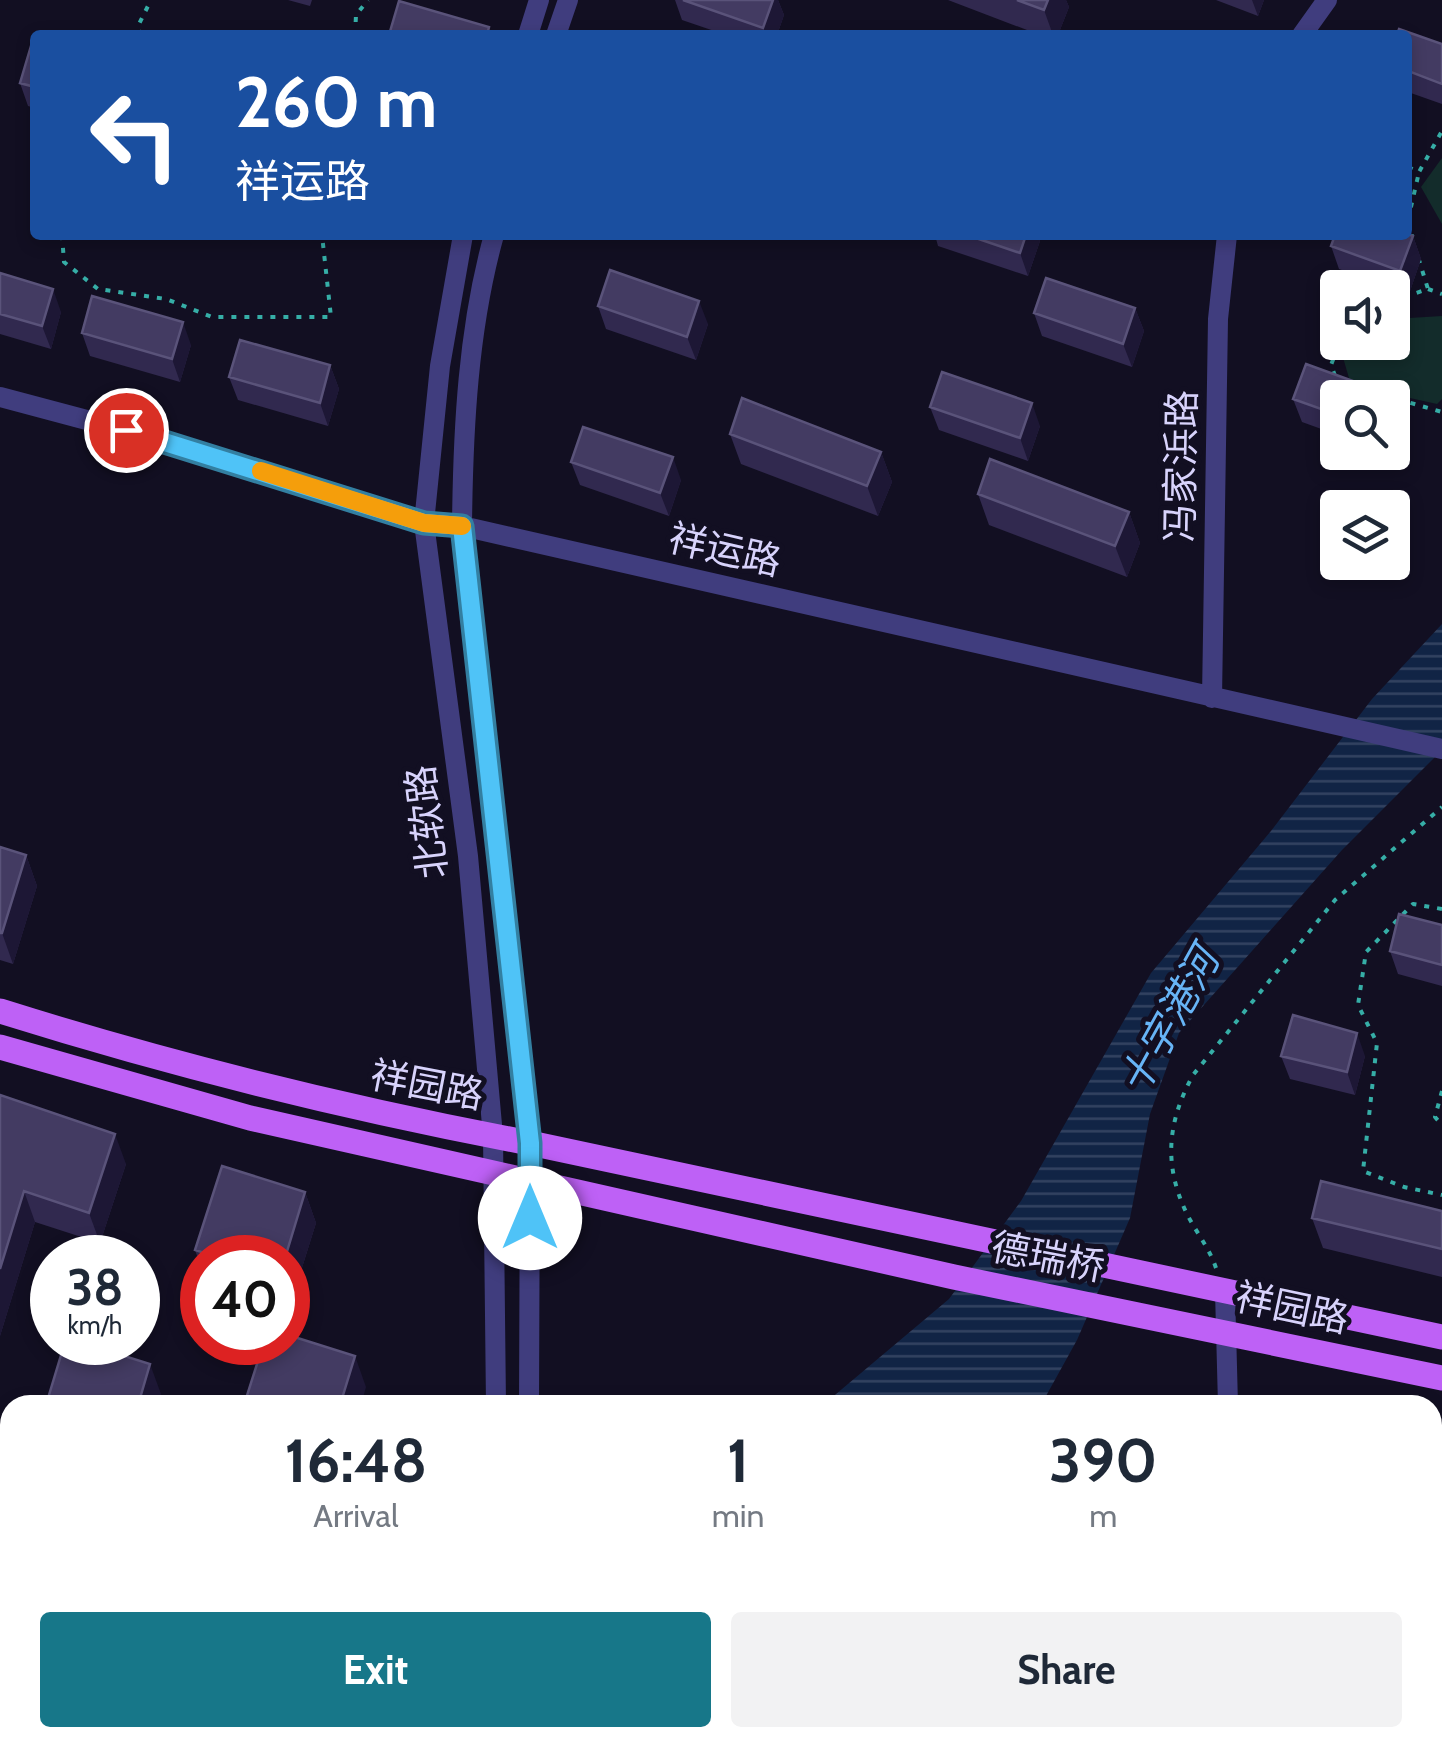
<!DOCTYPE html>
<html lang="en">
<head>
<meta charset="utf-8">
<style>
  body { margin:0; font-family:Cabin,"Noto Sans SC",sans-serif; background:#f2f2f3; color:#1f2937; height:100vh; display:flex; flex-direction:column; font-size:38px; white-space:nowrap }
  * { box-sizing:border-box; margin:0 }
  p { font-size:32px; color:#747a83 }
  .icon { flex:none; width:55px; height:55px; fill:none; stroke:currentColor; stroke-width:2; stroke-linecap:round; stroke-linejoin:round }
  .map { position:relative; flex:1; overflow:hidden }
  .details { position:absolute; left:0px; top:1395px; width:1442px; height:352px; display:flex; flex-direction:column; background:#fff; border-radius:30px 30px 0 0; box-shadow:0 5px 15px #0003 }
  .details>* { flex:none }
  .hud { position:absolute; left:30px; top:30px; width:1382px; height:210px; border-radius:10px; box-shadow:0 5px 15px #0003; background:#1a4fa0; color:#fff; overflow:hidden }
  .fabs { position:absolute; left:1320px; top:270px; display:grid; gap:20px }
  .fabs a { display:grid; place-items:center; width:90px; height:90px; border-radius:10px; background:#fff; box-shadow:0 5px 15px #0003; font-size:50px }
  .speed { position:absolute; left:30px; top:1235px; display:flex; gap:20px; font-size:50px; font-weight:700; text-align:center }
  .speed>* { display:grid; place-content:center; width:130px; height:130px; border-radius:50%; background:#fff; box-shadow:0 5px 15px #0003; line-height:1 }
  .speed small { font-size:25px; font-weight:400 }
  .speed .limit { border:15px solid #d22; background:#fff; color:#111 }
  .pin { position:absolute; display:grid; place-items:center; width:85px; height:85px; color:#fff; margin:-42px; border:5px solid #fff; border-radius:50%; box-shadow:0 2px 10px #0007 }
  .me { position:absolute; width:110px; margin:-55px; rotate:0deg; stroke-linejoin:round; filter:drop-shadow(0 0 8px #0008) }
  .turn { display:flex; align-items:center; gap:35px; height:210px; padding:0 40px; font-size:45px }
  .turn .icon { width:130px; height:130px; stroke-width:2.5 }
  .turn b { display:block; font-size:70px; line-height:85px }
  .eta { display:flex; justify-content:space-evenly; align-items:center; height:170px; text-align:center }
  .eta b { font-size:60px; font-weight:800; line-height:70px }
  .action { display:flex; gap:20px; margin-top:auto; padding:20px 40px }
  .action a { flex:1; height:115px; border-radius:10px; background:#177789; color:#fff; font-size:40px; font-weight:800; line-height:115px; text-align:center }
  .action a+a { background:#f2f2f3; color:#1f2937 }
  .map>svg:first-child { display:block }
</style>
</head>
<body>
<div class="map">
<svg width="1442" height="1746" viewBox="0 0 1442 1746">
  <defs>
    <pattern id="water-rules" width="6" height="5" patternUnits="userSpaceOnUse" patternTransform="scale(2.5)"><rect width="6" height="5" fill="#112445"/><path d="M0 2.5h6" fill="none" stroke="#334361"/></pattern>
  </defs>
  <rect width="100%" height="100%" fill="#120f22"/>
  <path fill="#132c2b" d="M1442 158V224L1421 187Z
    M1442 316V399L1437 404 1351 385 1342 354 1348 343 1392 342 1393 319Z
    M1432 1542 1442 1544V1603L1433 1601Z"/>
  <path fill="url(#water-rules)" d="M1442 624V750L1342 850 1179 1033 1150 1114 1130 1218 1077 1340 1041 1405H823L949 1299 1021 1201 1151 973 1271 831 1372 699Z
    M363 1738H422L421 1746H363Z"/>
  <g fill="none" stroke-linecap="round" stroke-linejoin="round">
    <path stroke="#36aea7" stroke-width="4" stroke-dasharray="5 8" stroke-linecap="butt" d="M140 35 138 26 151 0
      M355 35 356 15 368 0
      M1408 167 1419 172 1442 131
      M1408 220 1419 172
      M1408 222 1412 236
      M62 235 64 262 98 289 166 299 212 317H331L322 235
      M1428 289 1442 294
      M1392 301 1428 289 1419 260
      M1335 376 1331 365 1340 342
      M1373 392 1442 412
      M1442 909 1413 904 1366 952 1358 1005 1377 1043 1363 1171 1404 1187 1442 1195
      M1442 1091 1435 1117 1442 1125
      M1216 1268C1209 1247 1195 1231 1186 1212 1163 1163 1168 1121 1193 1075L1335 900 1442 807
      M1432 1529 1442 1531"/>
    <path stroke="#403d7e" stroke-width="20" d="M528 35 539 0
      M556 35 568 0
      M1302 35 1327 0
      M463 235 440 366 424 523 468 856 493 1136 496 1405
      M494 235C468 328 463 429 462 526L530 1143 529 1405
      M0 397 158 439 424 523 462 526 1442 749
      M1212 698 1218 319 1227 235
      M1225 1291 1228 1405
      M0 1485 10 1488
      M516 1738V1746
      M485 1746V1738
      M1221 1746V1738"/>
    <path stroke="#be61f6" stroke-width="25" d="M0 1011C175 1066 350 1109 530 1143L1442 1337
      M0 1047 250 1118 954 1277 1442 1378"/>
  </g>
  <path fill="#31294f" d="M288 0H312L310 6Z
    M675 0H778L784 15 777 35H726L682 20Z
    M948 0H1066L1069 7 1058 35H1040Z
    M1216 0H1264L1258 16Z
    M1408 35 1442 44V104L1408 92Z
    M35 47V108L28 106 20 83Z
    M935 235H1038L1040 241 1028 276 938 246Z
    M1413 236 1421 259 1409 294 1339 269 1331 246Z
    M0 273 61 312 51 349 0 334Z
    M598 306 708 324 696 360 606 329Z
    M1135 308 1144 331 1132 367 1042 336 1034 313Z
    M82 333 191 345 180 382 90 356Z
    M330 365 339 389 328 426 238 400 229 377Z
    M1338 398V435L1302 422 1293 399Z
    M930 407 1040 426 1028 461 939 430Z
    M730 434 881 452 892 482 878 516 741 464Z
    M571 462 681 480 669 516 580 485Z
    M978 494 1129 512 1140 543 1127 577 989 525Z
    M0 847 26 855 37 886 13 964 0 960Z
    M1442 925V986L1398 974 1390 951Z
    M1281 1056H1365L1355 1095 1290 1079Z
    M0 1095 126 1164 100 1243 35 1222 0 1336Z
    M305 1192 316 1223 290 1306H288V1258H202V1270L195 1250Z
    M1442 1211V1277L1323 1248 1312 1218Z
    M1432 1437 1442 1440V1512L1432 1510Z
    M1432 1582 1442 1584V1655L1432 1653Z
    M1442 1697V1746H1294L1296 1738H1432Z
    M175 1738H301L300 1746H248Z"/>
  <path fill="#1d1735" d="M773 0H778L784 15 777 35H766L763 28Z
    M1048 0H1066L1069 7 1058 35H1053L1044 10Z
    M1252 0H1264L1258 16Z
    M1026 235H1038L1040 241 1028 276 1020 253Z
    M1413 236 1421 259 1409 294 1400 271Z
    M53 289 61 312 51 349 42 326Z
    M699 301 708 324 696 360 687 337Z
    M1135 308 1144 331 1132 367 1123 344Z
    M183 322 191 345 180 382 172 359Z
    M330 365 339 389 328 426 320 403Z
    M1032 403 1040 426 1028 461 1020 438Z
    M881 452 892 482 878 516 867 486Z
    M673 457 681 480 669 516 660 493Z
    M1129 512 1140 543 1127 577 1115 546Z
    M26 855 37 886 13 964 2 933Z
    M1357 1033 1365 1056 1355 1095 1347 1072Z
    M115 1134 126 1164 100 1243 89 1213Z
    M24 1191 35 1222 0 1336V1269Z
    M305 1192 316 1223 290 1306 288 1299V1258H285Z
    M355 1356 366 1387 361 1405H340Z
    M150 1364 161 1394 158 1405H138Z
    M137 1738H151L150 1746H136Z
    M294 1738H301L300 1746H297Z
    M1365 1738H1369L1372 1746H1364Z"/>
  <path fill="#433b62" stroke="#5a537a" stroke-width="2.5" d="M683 0H773L763 28Z
    M1017 0H1048L1044 10Z
    M399 1 489 27 487 35H389Z
    M1399 29 1442 44V84L1408 71V35H1397Z
    M31 46 35 47V87L20 83Z
    M1408 234 1413 236 1400 271 1331 246 1335 235Z
    M967 235H1026L1020 253Z
    M610 270 699 301 687 337 598 306Z
    M0 273 53 289 42 326 0 314Z
    M1046 278 1135 308 1123 344 1034 313Z
    M92 296 183 322 172 359 82 333Z
    M240 340 330 365 320 403 229 377Z
    M1306 364 1375 389 1372 398H1338V415L1293 399Z
    M942 372 1032 403 1020 438 930 407Z
    M742 398 881 452 867 486 730 434Z
    M583 427 673 457 660 493 571 462Z
    M990 459 1129 512 1115 546 978 494Z
    M0 847 26 855 2 933H0Z
    M1399 914 1442 925V965L1390 951Z
    M1293 1015 1357 1033 1347 1072 1281 1056Z
    M0 1095 115 1134 89 1213 24 1191 0 1269Z
    M222 1166 305 1192 285 1258H220L195 1250Z
    M1321 1181 1442 1211V1249L1312 1218Z
    M288 1335 355 1356 340 1405H244L264 1342H288Z
    M65 1342H80L150 1364 138 1405H46Z
    M1432 1437 1442 1440V1484L1432 1482Z
    M1432 1582 1442 1584V1629L1432 1627Z
    M1432 1695 1442 1697V1742L1415 1738H1432Z
    M76 1738H137L136 1746H75Z
    M1296 1738H1365L1364 1746H1294Z"/>
  <g fill="none" stroke-linecap="round" stroke-linejoin="round">
    <g stroke="#337fa1" stroke-width="25">
      <path id="route" d="M126 430 424 523 462 526 530 1143V1218"/>
    </g>
    <use href="#route" stroke="#4fc3f7" stroke-width="18"/>
    <path stroke="#f59e0b" stroke-width="18" d="M261 471 424 523 462 526"/>
  </g>
  <g text-anchor="middle" stroke-width="10" stroke-linejoin="round" paint-order="stroke">
    <g font-size="38" fill="#d8d3fc" stroke="#120f22">
      <text transform="translate(1181 466) rotate(-89)" y="13">冯家浜路</text>
      <text transform="translate(725 550) rotate(13)" y="13">祥运路</text>
      <text transform="translate(427 822) rotate(-97)" y="13">北软路</text>
      <text transform="translate(427 1085) rotate(11)" y="13">祥园路</text>
      <text transform="translate(1048 1257) rotate(11)" y="13">德瑞桥</text>
      <text transform="translate(1292 1308) rotate(12)" y="13">祥园路</text>
    </g>
    <g font-size="40" font-style="italic" fill="#67b4f6" stroke="#120f22">
      <text transform="translate(1169 1021) rotate(-61)" y="14">十字港河</text>
    </g>
  </g>
</svg>
<div class="fabs">
<a><svg class="icon" aria-label="sound" viewBox="0 0 24 24"><path d="M4 9h4l5-4v14l-5-4H4zM17 9q2 3 0 6"/></svg></a>
<a><svg class="icon" aria-label="search" viewBox="0 0 24 24"><circle cx="10" cy="10" r="6"/><path d="M15 15l6 6"/></svg></a>
<a><svg class="icon" aria-label="layers" viewBox="0 0 24 24"><path d="M12 4l9 5-9 5-9-5zM3 14l9 5 9-5"/></svg></a>
</div>
<div class="speed"><div>38<small>km/h</small></div><div class="limit">40</div></div>
<div class="pin" style="left:126px;top:430px;background:#d93025"><svg class="icon" aria-label="arrive" viewBox="0 0 24 24"><path d="M6 21V4h12l-3 4 3 4H6"/></svg></div>
<svg class="me" style="left:530px;top:1218px" viewBox="-20 -20 40 40"><circle r="19" fill="#fff"/><path d="M0-13L10 11 0 6-10 11z" fill="#4fc3f7"/></svg>
<div class="hud">
<div class="turn"><svg class="icon" aria-label="left" viewBox="0 0 24 24"><path d="M17 20v-9H6M10 6l-5 5 5 5"/></svg><div><b>260 m</b>祥运路</div></div>
</div>
<section class="details">
<div class="eta">
<div><b>16:48</b><p>Arrival</p></div>
<div><b>1</b><p>min</p></div>
<div><b>390</b><p>m</p></div>
</div>
<div class="action"><a>Exit</a><a>Share</a></div>
</section>
</div>
</body>
</html>
